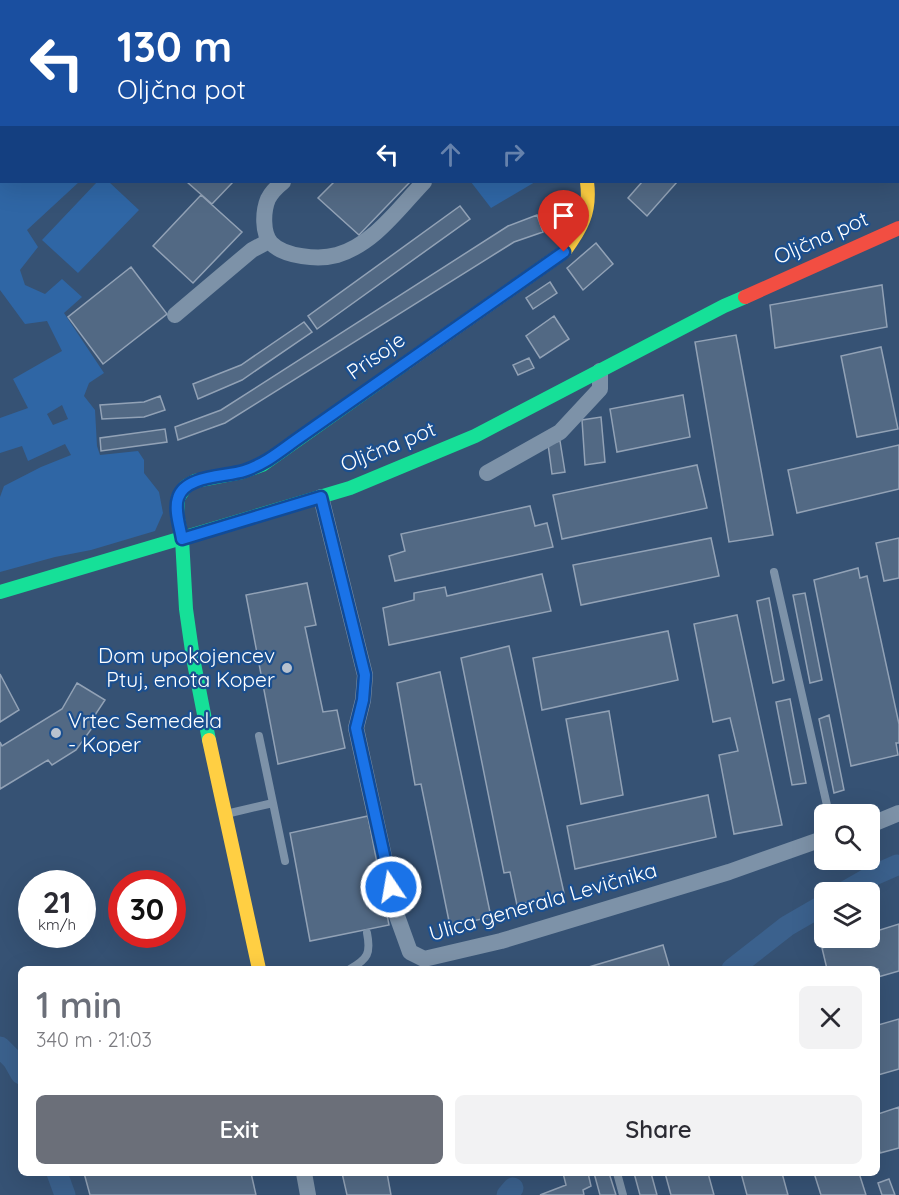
<!DOCTYPE html>
<html lang="en">
<head>
<meta charset="utf-8">
<style>
  body { margin:0; font-family:Quicksand,sans-serif; background:#f2f2f3; color:#2b2b33; height:100vh; display:flex; flex-direction:column; font-size:22px; white-space:nowrap }
  * { box-sizing:border-box; margin:0 }
  p { font-size:20px; color:#7c7c81 }
  .icon { flex:none; width:33px; height:33px; fill:none; stroke:currentColor; stroke-width:2; stroke-linecap:round; stroke-linejoin:round }
  .map { position:relative; flex:1; overflow:hidden }
  .sheet { position:absolute; left:18px; top:966px; width:862px; height:210px; display:flex; flex-direction:column; background:#fff; border-radius:9px; box-shadow:0 6px 24px #0002 }
  .sheet>* { flex:none }
  .banner { position:absolute; left:0px; top:0px; width:900px; height:183px; box-shadow:0 6px 24px #0002; background:#1a4fa0; color:#fff; overflow:hidden }
  .controls { position:absolute; left:814px; top:804px; display:grid; gap:12px }
  .controls a { display:grid; place-items:center; width:66px; height:66px; border-radius:9px; background:#fff; box-shadow:0 6px 24px #0002; font-size:30px }
  .speed { position:absolute; left:18px; top:870px; display:flex; gap:12px; font-size:30px; font-weight:700; text-align:center }
  .speed>* { display:grid; place-content:center; width:78px; height:78px; border-radius:50%; background:#fff; box-shadow:0 6px 24px #0002; line-height:1 }
  .speed small { font-size:15px; font-weight:400 }
  .speed .limit { border:9px solid #d22; background:#fff; color:#111 }
  .pin { position:absolute; display:grid; place-items:center; width:51px; height:51px; color:#fff; margin:-62px -26px; border-radius:50% 50% 50% 0; rotate:-45deg; box-shadow:0 0 6px #0007 }
  .pin .icon { rotate:45deg }
  .me { position:absolute; width:66px; margin:-33px; rotate:348deg; stroke-linejoin:round; filter:drop-shadow(0 0 4px #0008) }
  .turn { display:flex; align-items:center; gap:21px; height:126px; padding:0 18px; font-size:27px }
  .turn .icon { width:78px; height:78px; stroke-width:2.5 }
  .turn b { display:block; font-size:42px; line-height:51px }
  .lanes { display:flex; align-items:center; height:57px; padding:0 18px; background:#0003; justify-content:center; gap:30px; direction:ltr }
  .lanes .off { opacity:.35 }
  .round { display:grid; place-items:center; flex:none; width:63px; height:63px; border-radius:9px; background:#f2f2f3 }
  .overview { display:flex; align-items:center; justify-content:space-between; height:102px; padding:0 18px }
  h1 { font-size:36px; font-weight:600; line-height:45px; color:#6b6f79 }
  .cta { display:flex; gap:12px; margin-top:auto; padding:12px 18px }
  .cta a { flex:1; height:69px; border-radius:9px; background:#6b6f79; color:#fff; font-size:24px; font-weight:600; line-height:69px; text-align:center }
  .cta a+a { background:#f2f2f3; color:#2b2b33 }
  .map>svg:first-child { display:block }
</style>
</head>
<body>
<div class="map">
<svg width="899" height="1195" viewBox="0 0 899 1195">
  <rect width="100%" height="100%" fill="#365274"/>
  <path fill="#2f66a5" fill-rule="evenodd" d="M593 0H773L771 2H597Z
    M1 12 2 182H79L27 230 38 247 20 270 25 285 45 294 62 279 82 297 64 313 104 373 89 383 84 396 95 410 97 446 100 455 138 451 144 460V473L159 492 163 513 155 531 91 550 55 557 0 572V497L4 486 41 467 71 455 65 444 28 461 22 446 0 453V418L28 408 13 379 62 351 47 321 25 324 0 290V13ZM62 405 68 419 53 425 47 414Z
    M97 182H109L139 210 78 273 42 240Z
    M471 182H535L491 208Z"/>
  <g fill="none" stroke-linecap="round" stroke-linejoin="round">
    <path stroke="#3b618d" stroke-width="21" d="M844 892 872 876 897 865
      M732 969 787 926 825 904
      M0 1047 13 1060 21 1074
      M57 1173 65 1195
      M507 1195 513 1188"/>
  </g>
  <path fill="#526984" stroke="#92a2b6" stroke-width="1.5" d="M543 0H593L597 2H543Z
    M851 0H899V40L898 2H851Z
    M187 182H233L212 204Z
    M334 182H408L409 183 359 235 318 198Z
    M642 182H677L647 216 628 198Z
    M201 195 242 232 193 283 153 246Z
    M460 206 470 219 317 329 308 316Z
    M537 215 543 232 514 242 225 423 178 440 175 427 221 410 508 226Z
    M596 243 613 264 583 290 567 268Z
    M131 267 167 314 103 364 68 317Z
    M550 282 557 293 533 309 526 298Z
    M882 285 887 327 775 348 770 305Z
    M554 316 569 339 540 358 526 336Z
    M304 322 312 332 242 380 198 399 193 384 241 365Z
    M736 335 773 535 729 542 695 342Z
    M881 347 898 429 857 437 841 356Z
    M529 358 534 368 518 375 513 365Z
    M683 395 690 437 617 452 610 409Z
    M160 396 165 410 144 417 102 419 100 405 144 402Z
    M601 417 605 462 585 465 582 420Z
    M165 429 167 442 101 451 100 438Z
    M560 441 565 472 552 474 548 444Z
    M899 445V489L797 513 788 470Z
    M697 465 707 508 562 539 553 495Z
    M530 506 535 526 547 523 553 547 395 581 389 556 405 551 401 534Z
    M711 538 719 576 581 605 573 565Z
    M899 538V578L884 581 876 543Z
    M858 568 860 578 867 576 899 724V743H896L898 755 851 766 814 580Z
    M542 574 551 611 389 645 383 608 414 600V593L445 587 447 596Z
    M307 583 316 625 305 627 323 712 337 710 345 748 278 764 246 595Z
    M805 593 822 680 810 683 793 595Z
    M769 598 784 680 773 683 757 601Z
    M737 615 782 825 734 834 719 755 738 751 730 718 713 722 694 624Z
    M668 631 678 680 542 710 533 658Z
    M509 646 564 893 517 905 510 872 504 873 461 658Z
    M440 672 491 917 450 926 421 784 415 785 397 683Z
    M0 674 19 710 0 722Z
    M77 683 105 700 91 721 95 724 76 750 52 765 48 760 0 789V742L2 746 62 709Z
    M790 699 806 783 792 785 776 702Z
    M609 711 623 795 581 804 566 719Z
    M829 715 844 790 834 793 819 719Z
    M708 795 716 837 575 869 567 826Z
    M368 816 389 925 310 941 290 833Z
    M899 924V971L878 977V969H827L822 948 856 938H870V933Z
    M663 945 670 969H582Z
    M899 1019V1069L878 1075V1025Z
    M899 1107V1148L880 1153 878 1143V1114Z
    M84 1173H251L256 1195H90Z
    M342 1173H387L391 1195H347Z
    M563 1173H588L591 1186 583 1190 584 1195H540L566 1185Z
    M594 1173H609L616 1195H600Z
    M634 1173H651L657 1195H640Z
    M665 1173H708L714 1195H671Z
    M741 1173H782L788 1195H747Z
    M814 1173H859L866 1195H821Z
    M889 1179 895 1195H882L878 1183Z"/>
  <g fill="none" stroke-linecap="round" stroke-linejoin="round">
    <path stroke="#7d92a8" stroke-width="8" d="M774 572 829 814
      M259 736 273 803
      M226 814 273 803 285 861
      M350 969C368 959 371 953 367 933
      M617 1173 623 1195"/>
    <path stroke="#7d92a8" stroke-width="16" d="M511 2 512 0
      M795 2 796 0
      M283 182C278 186 271 193 268 199 263 211 262 233 271 243 284 257 319 260 337 255 374 244 398 209 424 182
      M175 315 252 250 269 241
      M487 473 560 432 600 389V371
      M321 497 365 675 363 700 356 728 397 916 410 952 424 959 501 941 729 872 825 838
      M870 825 899 813
      M304 1173 308 1195"/>
    <path stroke="#16e098" stroke-width="14" d="M252 0 255 2
      M0 592 350 488 475 436 724 306 745 297
      M209 740 193 658 186 609 182 539 177 514 178 498 186 486 195 481 242 472 262 465 406 363"/>
    <path stroke="#ffcf43" stroke-width="14" d="M387 2 390 0
      M406 363 564 252C581 229 591 212 587 182
      M209 740 259 969"/>
    <path stroke="#f24e42" stroke-width="14" d="M745 297 899 228"/>
  </g>
  <g fill="none" stroke-linecap="round" stroke-linejoin="round">
    <g stroke="#114b97" stroke-width="15">
      <path id="route" d="M391 887 356 728 363 700 365 675 321 497 182 539C180 527 174 510 178 498 185 475 225 477 244 471 265 464 278 453 296 440L564 252"/>
    </g>
    <use href="#route" stroke="#1a73e8" stroke-width="10"/>
  </g>
  <g fill="#b9c2ce" stroke="#1b4f8f" stroke-width="2">
    <circle cx="287" cy="668" r="6"/>
    <circle cx="56" cy="733" r="6"/>
  </g>
  <g text-anchor="middle" stroke-width="4.5" stroke-linejoin="round" paint-order="stroke">
    <g font-size="21" fill="#fff" stroke="#1b4f8f">
      <text transform="translate(821 238) rotate(-24)" y="7">Oljčna pot</text>
      <text transform="translate(376 356) rotate(-35)" y="7">Prisoje</text>
      <text transform="translate(388 447) rotate(-22)" y="7">Oljčna pot</text>
      <text transform="translate(543 902) rotate(-16)" y="7">Ulica generala Levičnika</text>
    </g>
    <g font-size="21" fill="#fff" stroke="#1b4f8f" text-anchor="end">
      <text x="275" y="663">Dom upokojencev<tspan x="275" dy="24">Ptuj, enota Koper</tspan></text>
      <text x="68" y="728" text-anchor="start">Vrtec Semedela<tspan x="68" dy="24">- Koper</tspan></text>
    </g>
  </g>
</svg>
<div class="controls">
<a><svg class="icon" aria-label="search" viewBox="0 0 24 24"><circle cx="10" cy="10" r="6"/><path d="M15 15l6 6"/></svg></a>
<a><svg class="icon" aria-label="layers" viewBox="0 0 24 24"><path d="M12 4l9 5-9 5-9-5zM3 14l9 5 9-5"/></svg></a>
</div>
<div class="speed"><div>21<small>km/h</small></div><div class="limit">30</div></div>
<div class="pin" style="left:564px;top:252px;background:#d93025"><svg class="icon" aria-label="arrive" viewBox="0 0 24 24"><path d="M6 21V4h12l-3 4 3 4H6"/></svg></div>
<svg class="me" style="left:391px;top:887px" viewBox="-20 -20 40 40"><circle r="17" fill="#1a73e8" stroke="#fff" stroke-width="3"/><path d="M0-11L8 9 0 5-8 9z" fill="#fff"/></svg>
<div class="banner">
<div class="turn"><svg class="icon" aria-label="left" viewBox="0 0 24 24"><path d="M17 20v-9H6M10 6l-5 5 5 5"/></svg><div><b>130 m</b>Oljčna pot</div></div>
<div class="lanes"><svg class="icon" aria-label="left" viewBox="0 0 24 24"><path d="M17 20v-9H6M10 6l-5 5 5 5"/></svg><svg class="icon off" aria-label="ahead" viewBox="0 0 24 24"><path d="M12 20V5M6 11l6-6 6 6"/></svg><svg class="icon off" aria-label="right" viewBox="0 0 24 24"><path d="M7 20v-9h11M14 6l5 5-5 5"/></svg></div>
</div>
<section class="sheet">
<div class="overview"><div><h1>1 min</h1><p>340 m · 21:03</p></div><a class="round"><svg class="icon" aria-label="close" viewBox="0 0 24 24"><path d="M6 6l12 12M18 6L6 18"/></svg></a></div>
<div class="cta"><a>Exit</a><a>Share</a></div>
</section>
</div>
</body>
</html>
